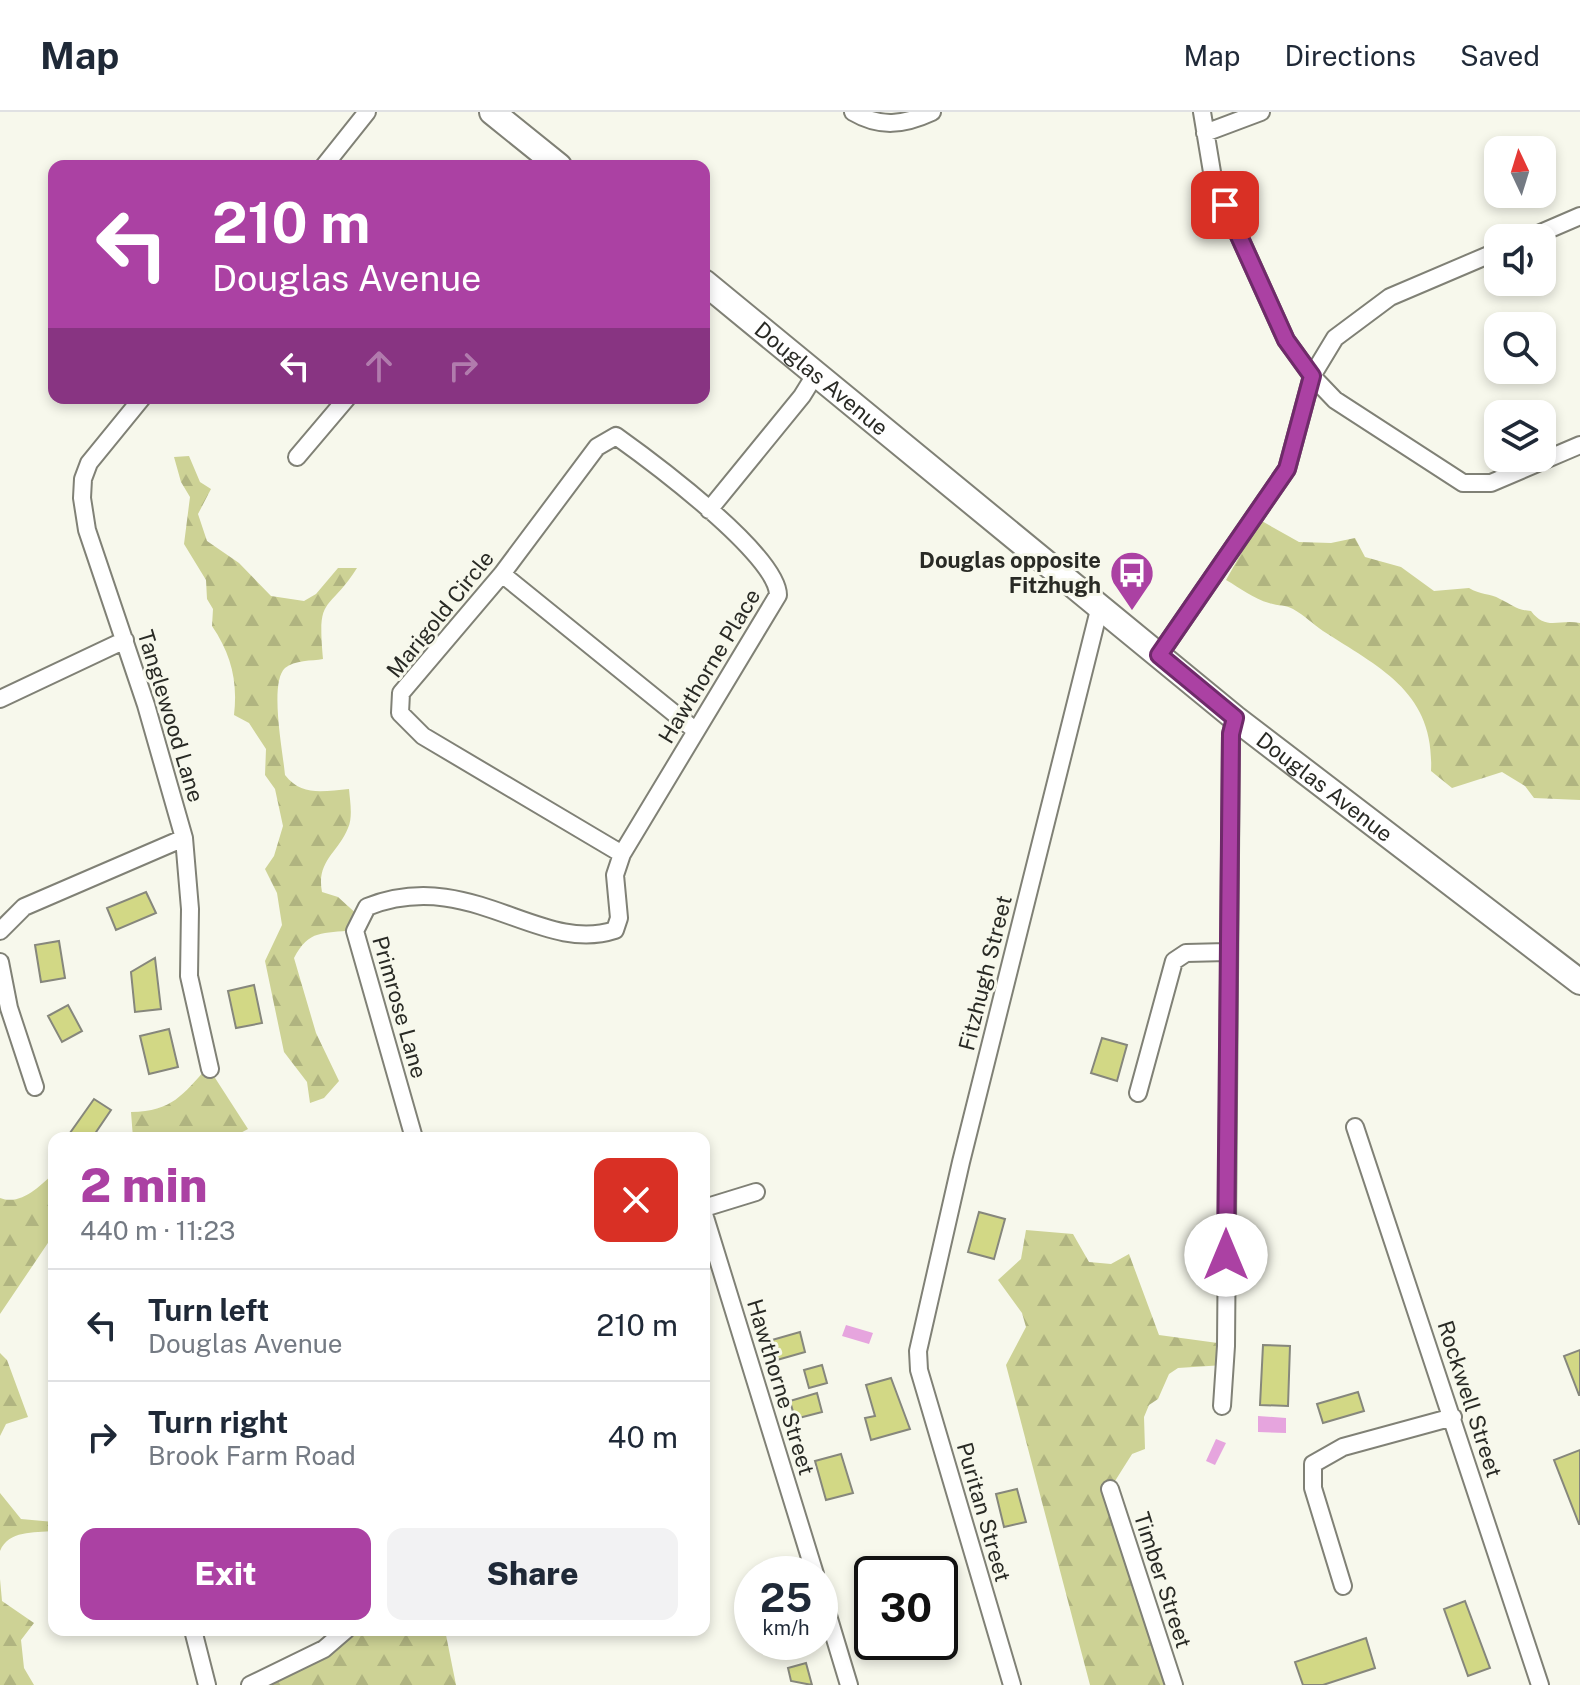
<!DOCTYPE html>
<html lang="en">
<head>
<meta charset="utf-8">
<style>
  body { margin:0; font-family:"Public Sans",sans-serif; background:#f2f2f3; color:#1f2937; height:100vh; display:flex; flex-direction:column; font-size:30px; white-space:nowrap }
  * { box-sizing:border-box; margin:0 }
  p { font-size:26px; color:#747a83 }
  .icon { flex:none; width:44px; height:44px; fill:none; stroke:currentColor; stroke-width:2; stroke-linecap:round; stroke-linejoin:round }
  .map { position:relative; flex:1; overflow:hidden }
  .panel { position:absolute; left:48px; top:1020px; width:662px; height:504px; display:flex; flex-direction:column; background:#fff; border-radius:16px; box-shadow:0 4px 12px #0003 }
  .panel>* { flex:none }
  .guide { position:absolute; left:48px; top:48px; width:662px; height:244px; border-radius:16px; box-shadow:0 4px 12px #0003; background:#ab41a3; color:#fff; overflow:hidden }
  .needle { width:52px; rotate:356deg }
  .fabs { position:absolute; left:1484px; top:24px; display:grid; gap:16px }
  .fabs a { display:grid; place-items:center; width:72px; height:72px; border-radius:16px; background:#fff; box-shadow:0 4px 12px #0003; font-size:40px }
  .speed { position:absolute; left:734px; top:1444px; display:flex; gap:16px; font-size:40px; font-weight:700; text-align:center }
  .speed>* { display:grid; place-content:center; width:104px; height:104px; border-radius:50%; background:#fff; box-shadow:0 4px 12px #0003; line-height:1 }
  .speed small { font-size:20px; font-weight:400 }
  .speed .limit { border:4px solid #111; border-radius:12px; background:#fff; color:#111 }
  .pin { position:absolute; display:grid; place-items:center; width:68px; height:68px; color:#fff; margin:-34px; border-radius:16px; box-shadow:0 4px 12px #0006 }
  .me { position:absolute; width:88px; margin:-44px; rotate:0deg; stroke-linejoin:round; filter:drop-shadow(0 0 6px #0008) }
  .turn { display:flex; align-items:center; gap:28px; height:168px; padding:0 32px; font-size:36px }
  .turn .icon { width:104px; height:104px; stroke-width:2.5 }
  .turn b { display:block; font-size:56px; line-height:68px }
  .lanes { display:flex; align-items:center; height:76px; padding:0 32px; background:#0003; justify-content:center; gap:40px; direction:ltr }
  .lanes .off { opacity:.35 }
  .round { display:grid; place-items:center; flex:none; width:84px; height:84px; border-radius:16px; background:#f2f2f3 }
  .headline { display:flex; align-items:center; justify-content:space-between; height:136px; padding:0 32px }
  h1 { font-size:48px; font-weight:800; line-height:60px; color:#ab41a3 }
  .button { display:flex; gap:16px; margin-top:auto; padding:16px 32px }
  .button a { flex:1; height:92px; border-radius:16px; background:#ab41a3; color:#fff; font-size:32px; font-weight:800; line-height:92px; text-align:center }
  .button a+a { background:#f2f2f3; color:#1f2937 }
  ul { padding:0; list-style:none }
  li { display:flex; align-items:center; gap:24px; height:112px; padding:0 32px; border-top:2px solid #e0e1e3 }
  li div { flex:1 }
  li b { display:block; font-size:30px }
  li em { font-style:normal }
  header { display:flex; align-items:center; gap:48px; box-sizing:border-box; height:112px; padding:0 40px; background:#fff; border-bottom:2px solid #e0e1e3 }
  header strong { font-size:38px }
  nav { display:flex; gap:44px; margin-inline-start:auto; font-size:28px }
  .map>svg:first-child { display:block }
</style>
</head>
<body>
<header>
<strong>Map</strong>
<nav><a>Map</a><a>Directions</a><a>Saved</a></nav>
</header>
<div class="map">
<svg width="1580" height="1573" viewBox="0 0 1580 1573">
  <defs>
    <pattern id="forest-firs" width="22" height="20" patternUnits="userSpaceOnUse" patternTransform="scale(2)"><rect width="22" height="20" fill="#cdd295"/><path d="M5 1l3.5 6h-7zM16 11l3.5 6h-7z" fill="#b0b480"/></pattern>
  </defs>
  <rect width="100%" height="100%" fill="#f7f8ec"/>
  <path fill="url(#forest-firs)" d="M189 344 200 370 211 377 198 402 207 429 239 451 271 484 304 489 316 482 338 456H357C327 503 317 481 323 547 312 549 294 548 285 556 269 571 283 640 285 663 302 685 324 679 349 677 350 689 353 705 348 716 338 741 316 749 322 780L338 785 360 805 353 818C323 822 309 817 294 846L316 921 339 969 324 986 310 991 307 970 284 940 265 849 282 813 277 781 265 757 274 744 283 714 275 677 265 663 266 637 249 611 234 603C238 569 231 542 212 514L213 497 207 487 206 468 184 432 190 385 181 370 174 345Z
    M1260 408 1299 430 1331 431 1355 426 1365 445 1401 455 1434 479 1469 476C1480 483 1490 481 1500 487 1513 493 1516 498 1531 499 1546 519 1558 507 1580 511V688L1534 686 1525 674 1502 660 1452 676 1431 659C1435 580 1380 556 1323 519 1313 512 1304 503 1293 497 1286 493 1277 494 1269 491 1254 487 1240 476 1226 468Z
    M208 955 248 1017 231 1026H133L131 1000C173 999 182 983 208 955Z
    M54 1061V1122L0 1202V1086C21 1094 40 1074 54 1061Z
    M1026 1118 1073 1122 1089 1150 1111 1152 1129 1142 1159 1223 1225 1232 1224 1253 1178 1256 1169 1262 1158 1287 1149 1293 1144 1305 1145 1337 1132 1342 1110 1377 1171 1573H1090L1006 1253 1026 1215 1022 1201 998 1168 1021 1147Z
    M0 1241 7 1248 28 1305 6 1312 0 1324Z
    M0 1381 21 1407 54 1410V1419C33 1421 9 1418 0 1439Z
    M0 1467 2 1489 34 1511 21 1528 24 1556 34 1573H0Z
    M351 1518H445L456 1573H256Z"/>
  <path fill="#e6a5de" d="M846 1213 873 1221 869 1232 842 1224Z
    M1258 1304 1286 1306V1321L1258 1320Z
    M1216 1327 1226 1331 1215 1353 1206 1349Z"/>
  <path fill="#d2d885" stroke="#86877c" stroke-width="2" d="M146 780 156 801 116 818 107 796Z
    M59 829 65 866 41 870 35 833Z
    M155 846 161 897 135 900 131 860Z
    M254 873 262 911 236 916 228 879Z
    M68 893 82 919 62 930 48 904Z
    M169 917 178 955 149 962 140 924Z
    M1102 926 1127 933 1117 969 1091 961Z
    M94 987 111 998 92 1026H78L70 1021Z
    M979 1100 1005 1107 994 1147 968 1140Z
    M800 1220 805 1240 770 1250 765 1230Z
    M1263 1233 1290 1234 1288 1294 1260 1293Z
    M1580 1238V1283H1579L1564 1244Z
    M822 1253 827 1271 809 1276 804 1258Z
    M891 1266 910 1317 871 1328 865 1306 875 1304 866 1273Z
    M1358 1280 1364 1299 1323 1311 1317 1292Z
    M817 1281 822 1300 795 1307 790 1289Z
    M1580 1338V1412H1579L1554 1348Z
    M841 1342 853 1381 826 1388 815 1349Z
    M1017 1377 1026 1410 1004 1415 996 1382Z
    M1465 1489 1490 1556 1468 1564 1444 1497Z
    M1366 1526 1375 1556 1323 1573H1303L1295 1550Z
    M806 1551 812 1573 791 1569 788 1556Z"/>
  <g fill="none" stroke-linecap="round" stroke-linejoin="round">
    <g stroke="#808176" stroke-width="20">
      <path id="minor" d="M853 0C880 16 904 13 932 0
        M1202 0 1213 66 1286 228 1312 264 1335 288 1463 371H1491L1580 333
        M1205 21 1261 0
        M324 54 367 0
        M1529 126 1580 104
        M142 286 89 351 83 367 82 386 87 418 146 593 184 726 190 797 189 864 210 957
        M297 345 347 286
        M709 398 802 284 815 263
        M502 462 696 619
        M1159 543 1287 357 1312 264 1335 226 1390 185 1498 139
        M0 587 125 528
        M0 819 24 795 184 726
        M0 850 9 896 35 975
        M1138 981 1174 849 1186 841 1227 840
        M1355 1015 1540 1573
        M414 1026 355 819 367 795C470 754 539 843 615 818L619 806 615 763 622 742 778 483C778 443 651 349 616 324L597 335 502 462 401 581 400 601 423 624 622 742
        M704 1096 756 1080
        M704 1102 815 1462
        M1222 1294 1226 1234 1231 622 1235 606
        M1110 1377 1174 1573
        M1343 1474 1313 1376V1352L1343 1335 1453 1305
        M820 1477 849 1573
        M193 1518 207 1573
        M250 1573 324 1537 346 1518
        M1012 1573 919 1258 918 1239 961 1050 1100 494"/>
    </g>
    <g stroke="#808176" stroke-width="28">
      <g id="primary">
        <path d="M492 0 559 54"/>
        <path id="s1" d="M704 170 1235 606 1580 870"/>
      </g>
    </g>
    <use href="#minor" stroke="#fff" stroke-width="16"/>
    <use href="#primary" stroke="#fff" stroke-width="24"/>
  </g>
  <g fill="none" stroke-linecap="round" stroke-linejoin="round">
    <g stroke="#6f2a6a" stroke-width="20">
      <path id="route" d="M1225 93 1286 228 1312 264 1287 357 1159 543 1235 606 1231 622 1226 1143"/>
    </g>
    <use href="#route" stroke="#ab41a3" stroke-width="14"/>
  </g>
  <defs>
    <g id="bus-pin" transform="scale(2.3)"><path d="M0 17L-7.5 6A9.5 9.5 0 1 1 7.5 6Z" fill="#ab41a3" stroke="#f7f8ec"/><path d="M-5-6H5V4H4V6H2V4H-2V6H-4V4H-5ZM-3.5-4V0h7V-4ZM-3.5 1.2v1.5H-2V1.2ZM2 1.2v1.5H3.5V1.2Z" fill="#fff"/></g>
  </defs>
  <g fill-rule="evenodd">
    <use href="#bus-pin" x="1132" y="461"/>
  </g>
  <g text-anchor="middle" stroke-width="6" stroke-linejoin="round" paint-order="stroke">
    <g font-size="22" fill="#292a25" stroke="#f7f8ec">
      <text dy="8" stroke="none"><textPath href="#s1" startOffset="152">Douglas Avenue</textPath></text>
      <text transform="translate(440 502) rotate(-51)" y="8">Marigold Circle</text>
      <text transform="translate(709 554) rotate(-59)" y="8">Hawthorne Place</text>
      <text transform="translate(171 604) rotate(73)" y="8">Tanglewood Lane</text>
      <text dy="8" stroke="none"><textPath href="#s1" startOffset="800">Douglas Avenue</textPath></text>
      <text transform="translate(985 861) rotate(-76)" y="8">Fitzhugh Street</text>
      <text transform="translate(400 895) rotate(74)" y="8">Primrose Lane</text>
      <text transform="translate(781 1275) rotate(73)" y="8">Hawthorne Street</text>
      <text transform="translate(1470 1287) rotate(72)" y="8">Rockwell Street</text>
      <text transform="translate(984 1400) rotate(74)" y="8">Puritan Street</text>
      <text transform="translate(1163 1468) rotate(72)" y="8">Timber Street</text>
    </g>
    <g font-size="22" font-weight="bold" fill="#292a25" stroke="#f7f8ec" text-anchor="end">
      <text x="1101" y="456">Douglas opposite<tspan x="1101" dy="25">Fitzhugh</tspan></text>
    </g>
  </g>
</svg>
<div class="fabs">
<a><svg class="needle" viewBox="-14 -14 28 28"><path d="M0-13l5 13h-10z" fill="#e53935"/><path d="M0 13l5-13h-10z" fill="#747a83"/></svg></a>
<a><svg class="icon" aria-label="sound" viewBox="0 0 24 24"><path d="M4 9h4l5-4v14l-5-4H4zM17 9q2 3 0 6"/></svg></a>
<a><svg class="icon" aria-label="search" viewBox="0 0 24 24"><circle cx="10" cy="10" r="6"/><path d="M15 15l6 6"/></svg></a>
<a><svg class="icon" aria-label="layers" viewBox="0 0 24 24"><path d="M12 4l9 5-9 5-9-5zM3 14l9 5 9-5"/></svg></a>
</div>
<div class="speed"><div>25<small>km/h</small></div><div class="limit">30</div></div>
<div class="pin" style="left:1225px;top:93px;background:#d93025"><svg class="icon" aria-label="arrive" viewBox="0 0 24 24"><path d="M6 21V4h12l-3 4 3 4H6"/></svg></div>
<svg class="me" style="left:1226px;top:1143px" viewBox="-20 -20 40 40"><circle r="19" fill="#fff"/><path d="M0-13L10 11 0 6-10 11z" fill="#ab41a3"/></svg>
<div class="guide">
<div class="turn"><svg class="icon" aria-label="left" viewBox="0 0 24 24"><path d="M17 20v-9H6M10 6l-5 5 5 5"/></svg><div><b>210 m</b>Douglas Avenue</div></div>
<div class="lanes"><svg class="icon" aria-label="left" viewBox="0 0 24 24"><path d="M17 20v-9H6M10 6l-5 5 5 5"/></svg><svg class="icon off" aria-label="ahead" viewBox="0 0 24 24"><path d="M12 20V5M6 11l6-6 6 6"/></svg><svg class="icon off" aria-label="right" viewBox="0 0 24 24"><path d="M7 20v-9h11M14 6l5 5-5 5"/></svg></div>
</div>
<section class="panel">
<div class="headline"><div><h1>2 min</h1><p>440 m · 11:23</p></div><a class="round" style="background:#d93025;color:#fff"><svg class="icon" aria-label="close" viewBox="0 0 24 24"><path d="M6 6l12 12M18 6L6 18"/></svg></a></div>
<ul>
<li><svg class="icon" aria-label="left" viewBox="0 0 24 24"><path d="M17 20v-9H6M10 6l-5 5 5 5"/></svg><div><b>Turn left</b><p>Douglas Avenue</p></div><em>210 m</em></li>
<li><svg class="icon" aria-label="right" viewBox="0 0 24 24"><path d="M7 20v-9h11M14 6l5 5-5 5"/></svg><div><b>Turn right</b><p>Brook Farm Road</p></div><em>40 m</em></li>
</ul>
<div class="button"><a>Exit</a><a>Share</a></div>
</section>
</div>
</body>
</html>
